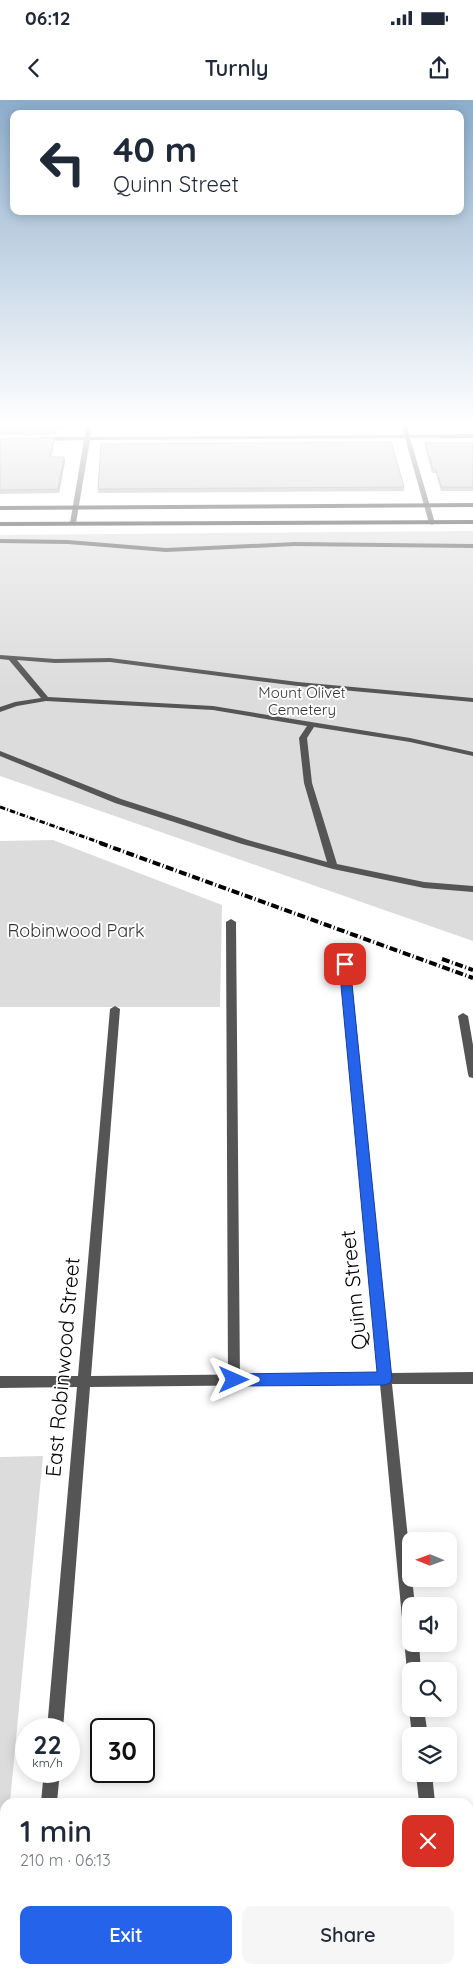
<!DOCTYPE html>
<html lang="en">
<head>
<meta charset="utf-8">
<style>
  body { margin:0; font-family:Quicksand,sans-serif; background:#f6f6f7; color:#1f2937; height:100vh; display:flex; flex-direction:column; font-size:19px; white-space:nowrap }
  * { box-sizing:border-box; margin:0 }
  p { font-size:16px; color:#747a83 }
  .icon { flex:none; width:28px; height:28px; fill:none; stroke:currentColor; stroke-width:2; stroke-linecap:round; stroke-linejoin:round }
  .map { position:relative; flex:1; overflow:hidden }
  .panel { position:absolute; left:0px; top:1698px; width:474px; height:176px; display:flex; flex-direction:column; background:#fff; border-radius:15px 15px 0 0; box-shadow:0 2px 12px #0003 }
  .panel>* { flex:none }
  .banner { position:absolute; left:10px; top:10px; width:454px; height:105px; border-radius:10px; box-shadow:0 2px 12px #0003; background:#fff; color:#1f2937; overflow:hidden }
  .needle { width:32px; rotate:271deg }
  .fabs { position:absolute; left:402px; top:1432px; display:grid; gap:10px }
  .fabs a { display:grid; place-items:center; width:55px; height:55px; border-radius:10px; background:#fff; box-shadow:0 2px 12px #0003; font-size:25px }
  .speed { position:absolute; left:15px; top:1618px; display:flex; gap:10px; font-size:25px; font-weight:700; text-align:center }
  .speed>* { display:grid; place-content:center; width:65px; height:65px; border-radius:50%; background:#fff; box-shadow:0 2px 12px #0003; line-height:1 }
  .speed small { font-size:12px; font-weight:400 }
  .speed .limit { border:2px solid #111; border-radius:8px; background:#fff; color:#111 }
  .pin { position:absolute; display:grid; place-items:center; width:42px; height:42px; color:#fff; margin:-21px; border-radius:10px; box-shadow:0 2px 8px #0006 }
  .me { position:absolute; width:55px; margin:-28px; rotate:90deg; stroke-linejoin:round; filter:drop-shadow(0 0 4px #0008) }
  .turn { display:flex; align-items:center; gap:18px; height:105px; padding:0 20px; font-size:22px }
  .turn .icon { width:65px; height:65px; stroke-width:2.5 }
  .turn b { display:block; font-size:35px; line-height:42px }
  .round { display:grid; place-items:center; flex:none; width:52px; height:52px; border-radius:10px; background:#f6f6f7 }
  .head { display:flex; align-items:center; justify-content:space-between; height:85px; padding:0 20px }
  h1 { font-size:30px; font-weight:600; line-height:38px }
  .cta { display:flex; gap:10px; margin-top:auto; padding:10px 20px }
  .cta a { flex:1; height:58px; border-radius:10px; background:#2563eb; color:#fff; font-size:20px; font-weight:600; line-height:58px; text-align:center }
  .cta a+a { background:#f6f6f7; color:#1f2937 }
  .status { display:flex; justify-content:space-between; align-items:center; height:35px; padding:0 25px; background:#fff; direction:ltr }
  .status svg { height:14px; fill:currentColor }
  header { display:flex; justify-content:space-between; align-items:center; height:65px; padding:0 20px; background:#fff; font-size:22px; font-weight:600 }
  .map>svg:first-child { display:block }
</style>
</head>
<body>
<div class="status"><b>06:12</b><svg viewBox="0 0 49 12"><path d="M0 12V9h3v3zM5 12V6h3v6zM10 12V3h3v9zM15 12V0h3v12zM26 1h20v11H26zM47 4h2v5h-2z"/></svg></div>
<header><svg class="icon" aria-label="back" viewBox="0 0 24 24"><path d="M15 5l-7 7 7 7"/></svg>Turnly<svg class="icon" aria-label="share" viewBox="0 0 24 24"><path d="M12 15V3M7 8l5-5 5 5M5 13v7h14v-7"/></svg></header>
<div class="map">
<svg width="473" height="1873" viewBox="0 0 473 1873">
  <rect width="100%" height="100%" fill="#fff"/>
  <path fill="#dcdcdc" d="M473 431V841L0 676V435Z
    M53 740 222 805 220 907H0V741Z
    M43 1356 10 1702H5V1757L0 1810V1357Z"/>
  <g fill="none" stroke-linecap="round" stroke-linejoin="round">
    <path fill="#555" fill-rule="evenodd" d="M0 439 68 440 166 448 295 442 473 444V448L295 446 166 452 68 444 0 443Z
      M0 555 55 559 110 558 298 582 473 598V602L298 586 110 562 55 563 17 560 48 597 213 606 410 638 473 652V656L410 642 314 627 307 638 312 683 337 764 424 782 473 786V792L424 788 333 769 242 744 115 703 0 656V651L121 699 248 740 327 762 304 683 299 638 307 626 213 610 46 601 17 606 0 612V607L15 602 41 598 9 560 0 559Z
      M231 819 236 822 240 1280 238 1284 234 1286 230 1284 228 1280 226 822Z
      M463 913 468 916 473 945V978L469 977 468 974 458 916Z"/>
    <path fill="#555" fill-rule="evenodd" d="M86 326H92L90 337 404 335 401 326H407L409 335 473 334V338H410L435 423 432 425 429 423 405 338 90 340 76 423 73 425 70 423 84 340 42 341 39 339 42 337H85Z
      M345 861 350 864 391 1273 473 1272V1284H392L415 1506H411V1544H419L421 1571H411V1577L409 1576 407 1571 380 1284 90 1287 63 1629H47L77 1287 0 1288V1276H78L110 909 115 906 120 909 91 1276 379 1273 340 864Z
      M411 1605V1609H424L428 1636H412L409 1609Z
      M44 1671H60L57 1702H41Z
      M416 1674H432L435 1702H419Z
      M27 1869H43L44 1873H26Z
      M435 1869H451L452 1873H434Z"/>
    <path fill="#222" fill-rule="evenodd" d="M473 403V407L0 410V406Z
      M473 420V424L0 426V422Z"/>
    <path stroke="#000" stroke-width="3" stroke-dasharray="5.5 2 1 2" stroke-linecap="butt" d="M0 707 104 744"/>
    <path stroke="#000" stroke-width="4" stroke-dasharray="8 2.5 1 2.5" stroke-linecap="butt" d="M100 743 473 878
      M442 859 473 870"/>
  </g>
  <path fill="#a9a9a9" d="M0 326H67L66 329H57L56 335H0Z
    M54 338V342L51 357H64L65 361 59 393 0 394V339Z
    M425 343H473V391H441L436 373H432L425 347Z
    M101 344 404 387V391L98 393Z"/>
  <path fill="#898989" d="M54 338V342L50 361V357Z
    M64 357 65 361 59 393 58 389Z"/>
  <path fill="#c4c4c4" stroke="#898989" d="M0 326H57L55 331H0Z
    M54 338 50 357H64L58 389 0 390V339Z
    M391 342 404 387 98 389 101 344Z
    M425 343H473V387H441L436 369H433Z"/>
  <linearGradient id="sky" x2="0" y2="1"><stop stop-color="#8cadcc"/><stop offset="0.55" stop-color="#fff"/><stop offset="1" stop-color="#fff" stop-opacity="0"/></linearGradient>
  <rect width="473" height="588" fill="url(#sky)"/>
  <path fill="#2563eb" stroke="#184099" d="M345 861 350 864 392 1279 390 1283 385 1285 234 1286 229 1285 227 1280 229 1275 234 1274 377 1272 339 864Z"/>
  <g text-anchor="middle" stroke-width="4" stroke-linejoin="round" paint-order="stroke">
    <g font-size="15" fill="#333" stroke="#fff">
      <text x="302" y="598">Mount Olivet<tspan x="302" dy="17">Cemetery</tspan></text>
    </g>
    <g font-size="18" fill="#333" stroke="#fff">
      <text x="76" y="837">Robinwood Park</text>
    </g>
    <g font-size="21" fill="#000" stroke="#fff">
      <text transform="translate(354 1190) rotate(-96)" y="7">Quinn Street</text>
      <text transform="translate(63 1267) rotate(-85)" y="7">East Robinwood Street</text>
    </g>
  </g>
</svg>
<div class="fabs">
<a><svg class="needle" viewBox="-14 -14 28 28"><path d="M0-13l5 13h-10z" fill="#e53935"/><path d="M0 13l5-13h-10z" fill="#747a83"/></svg></a>
<a><svg class="icon" aria-label="sound" viewBox="0 0 24 24"><path d="M4 9h4l5-4v14l-5-4H4zM17 9q2 3 0 6"/></svg></a>
<a><svg class="icon" aria-label="search" viewBox="0 0 24 24"><circle cx="10" cy="10" r="6"/><path d="M15 15l6 6"/></svg></a>
<a><svg class="icon" aria-label="layers" viewBox="0 0 24 24"><path d="M12 4l9 5-9 5-9-5zM3 14l9 5 9-5"/></svg></a>
</div>
<div class="speed"><div>22<small>km/h</small></div><div class="limit">30</div></div>
<div class="pin" style="left:345px;top:864px;background:#d93025"><svg class="icon" aria-label="arrive" viewBox="0 0 24 24"><path d="M6 21V4h12l-3 4 3 4H6"/></svg></div>
<svg class="me" style="left:234px;top:1280px" viewBox="-20 -20 40 40"><path d="M0-17L14 15 0 8-14 15z" fill="#2563eb" stroke="#fff" stroke-width="4"/></svg>
<div class="banner">
<div class="turn"><svg class="icon" aria-label="left" viewBox="0 0 24 24"><path d="M17 20v-9H6M10 6l-5 5 5 5"/></svg><div><b>40 m</b>Quinn Street</div></div>
</div>
<section class="panel">
<div class="head"><div><h1>1 min</h1><p>210 m · 06:13</p></div><a class="round" style="background:#d93025;color:#fff"><svg class="icon" aria-label="close" viewBox="0 0 24 24"><path d="M6 6l12 12M18 6L6 18"/></svg></a></div>
<div class="cta"><a>Exit</a><a>Share</a></div>
</section>
</div>
</body>
</html>
